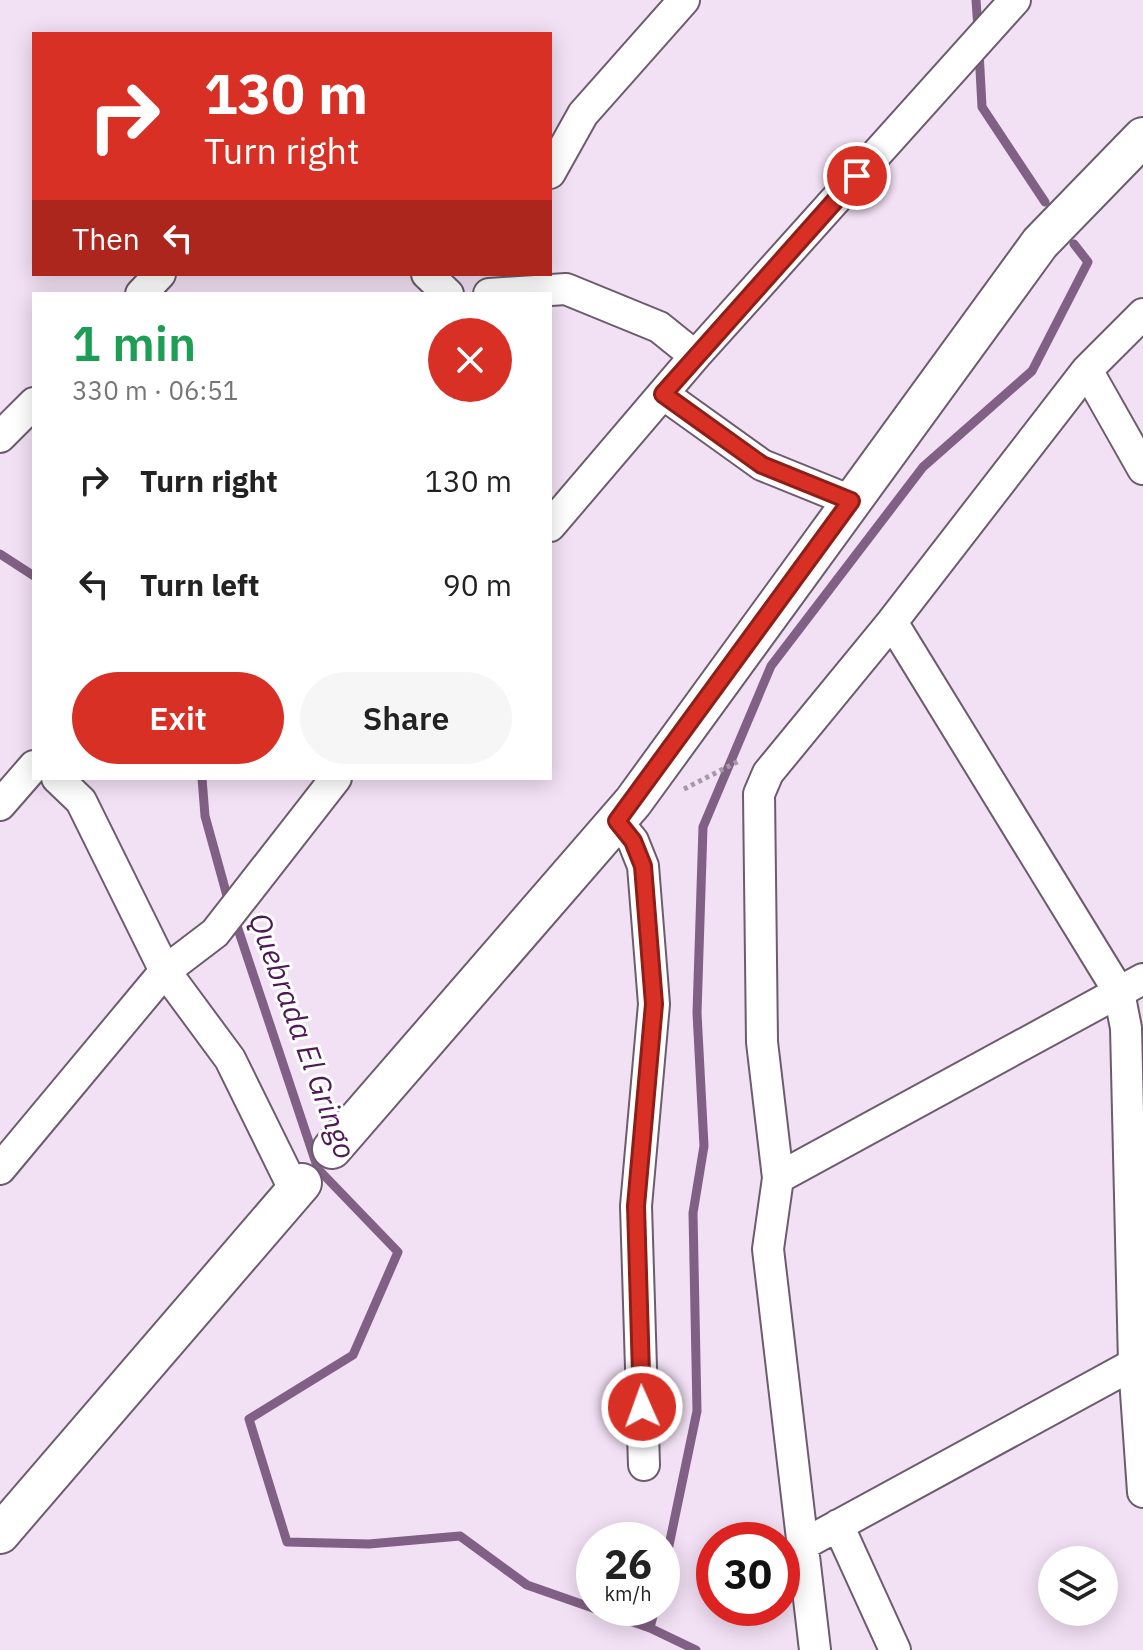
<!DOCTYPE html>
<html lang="en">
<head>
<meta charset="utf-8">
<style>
  body { margin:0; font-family:"IBM Plex Sans",sans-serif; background:#f6f6f6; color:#222; height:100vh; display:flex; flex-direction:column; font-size:30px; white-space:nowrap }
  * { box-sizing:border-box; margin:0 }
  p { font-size:26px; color:#767676 }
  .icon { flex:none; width:44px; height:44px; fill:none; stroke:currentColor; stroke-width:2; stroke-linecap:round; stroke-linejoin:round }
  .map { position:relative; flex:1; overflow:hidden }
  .details { position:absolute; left:32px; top:292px; width:520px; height:488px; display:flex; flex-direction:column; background:#fff; border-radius:0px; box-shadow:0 4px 20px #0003 }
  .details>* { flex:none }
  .banner { position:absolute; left:32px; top:32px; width:520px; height:244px; border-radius:0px; box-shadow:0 4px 20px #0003; background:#d93025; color:#fff; overflow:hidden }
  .fabs { position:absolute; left:1038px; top:1546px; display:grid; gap:16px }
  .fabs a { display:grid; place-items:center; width:80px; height:80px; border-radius:50%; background:#fff; box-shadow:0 4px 20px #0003; font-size:40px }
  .speed { position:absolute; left:576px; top:1522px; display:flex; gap:16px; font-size:40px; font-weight:700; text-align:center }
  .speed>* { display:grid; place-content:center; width:104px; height:104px; border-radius:50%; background:#fff; box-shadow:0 4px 20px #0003; line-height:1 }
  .speed small { font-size:20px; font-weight:400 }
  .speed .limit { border:12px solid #d22; background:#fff; color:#111 }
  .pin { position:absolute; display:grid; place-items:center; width:68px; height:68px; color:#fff; margin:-34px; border:4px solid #fff; border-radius:50%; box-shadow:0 2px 8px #0007 }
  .me { position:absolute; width:88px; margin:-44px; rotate:358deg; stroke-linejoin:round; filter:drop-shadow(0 0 6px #0008) }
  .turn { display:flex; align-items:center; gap:28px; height:168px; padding:0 40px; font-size:36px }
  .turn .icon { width:104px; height:104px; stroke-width:2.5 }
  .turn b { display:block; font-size:56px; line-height:68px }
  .then { display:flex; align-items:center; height:76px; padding:0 40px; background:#0003; gap:16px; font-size:30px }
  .round { display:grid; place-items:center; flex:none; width:84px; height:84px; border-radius:42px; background:#f6f6f6 }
  .headline { display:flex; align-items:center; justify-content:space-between; height:136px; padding:0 40px }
  h1 { font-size:48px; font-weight:600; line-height:60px; color:#1e9e55 }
  .cta { display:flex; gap:16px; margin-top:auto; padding:16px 40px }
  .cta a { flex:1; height:92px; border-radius:48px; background:#d93025; color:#fff; font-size:32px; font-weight:600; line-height:92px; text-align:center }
  .cta a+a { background:#f6f6f6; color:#222 }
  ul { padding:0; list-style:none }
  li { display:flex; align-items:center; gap:24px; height:104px; padding:0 40px }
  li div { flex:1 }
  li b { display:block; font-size:30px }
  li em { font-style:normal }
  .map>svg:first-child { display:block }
</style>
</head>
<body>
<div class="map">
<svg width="1143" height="1650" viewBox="0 0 1143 1650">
  <rect width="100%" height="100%" fill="#f2e0f4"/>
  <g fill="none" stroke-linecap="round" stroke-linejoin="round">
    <path stroke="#806084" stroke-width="9" d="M976 0 978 29
      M979 51 982 107 1045 202
      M0 554 34 576
      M202 778 205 816 229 903
      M234 917 318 1169 398 1252 353 1355 249 1419 287 1542 369 1544 460 1536 527 1585 650 1628 696 1650
      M662 1579 697 1411 693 1213 704 1146 697 1013 703 827 771 666 923 467 1032 371 1088 262 1074 244
      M650 1628 655 1608"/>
    <g stroke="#6c5c6d" stroke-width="34">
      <path id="minor" d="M550 173 583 114 684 0
        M427 274 448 294
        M141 294 160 274
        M489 294 566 289 659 327 695 356
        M1087 370 1143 469
        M663 394 762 465 851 501
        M0 437 34 403
        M550 526 695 356 1015 0
        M892 622 1119 992 1126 1028 1134 1364 1143 1492
        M57 778 81 801 165 971 230 1059 295 1191
        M0 805 34 766
        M617 821 633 841 643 866 654 1004 636 1206 644 1465
        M0 1169 165 971 215 933 336 778
        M778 1178 1143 979
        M838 1525 895 1650
        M804 1544 1134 1364
        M815 1650 768 1249 778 1178 762 1042 759 794 768 773 892 622 1087 370 1143 314"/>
    </g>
    <g stroke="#6c5c6d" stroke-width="42">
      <path id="tertiary" d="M332 1149 633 802 1040 243 1143 137
        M0 1534 302 1183"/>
    </g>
    <path stroke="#a698a8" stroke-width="5" stroke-dasharray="4 4" stroke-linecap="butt" d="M684 789 739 761"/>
    <use href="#minor" stroke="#fff" stroke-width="30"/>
    <use href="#tertiary" stroke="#fff" stroke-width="38"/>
  </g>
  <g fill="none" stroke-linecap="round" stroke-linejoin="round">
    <g stroke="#8d1f18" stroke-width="20">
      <path id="route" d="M642 1407 636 1206 654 1004 643 866 633 841 617 821 851 501 762 465 663 394 857 176"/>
    </g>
    <use href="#route" stroke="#d93025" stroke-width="14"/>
  </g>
  <g text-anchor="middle" stroke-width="6" stroke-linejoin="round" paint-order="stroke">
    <g font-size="30" font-style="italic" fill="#4f1956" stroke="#fff">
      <text transform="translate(302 1036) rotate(70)" y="10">Quebrada El Gringo</text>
    </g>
  </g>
</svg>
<div class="fabs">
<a><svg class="icon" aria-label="layers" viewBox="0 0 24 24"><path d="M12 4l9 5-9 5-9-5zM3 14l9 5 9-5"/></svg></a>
</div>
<div class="speed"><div>26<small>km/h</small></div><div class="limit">30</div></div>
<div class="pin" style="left:857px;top:176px;background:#d93025"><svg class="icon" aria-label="arrive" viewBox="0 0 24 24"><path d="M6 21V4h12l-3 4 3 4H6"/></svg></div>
<svg class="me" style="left:642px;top:1407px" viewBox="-20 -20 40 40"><circle r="17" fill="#d93025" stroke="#fff" stroke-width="3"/><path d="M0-11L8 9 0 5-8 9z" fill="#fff"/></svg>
<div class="banner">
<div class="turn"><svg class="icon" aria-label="right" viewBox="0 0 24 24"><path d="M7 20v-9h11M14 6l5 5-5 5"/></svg><div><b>130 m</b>Turn right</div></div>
<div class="then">Then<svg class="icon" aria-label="left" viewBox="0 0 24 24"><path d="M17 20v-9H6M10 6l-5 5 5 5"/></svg></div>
</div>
<section class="details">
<div class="headline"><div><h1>1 min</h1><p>330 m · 06:51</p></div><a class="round" style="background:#d93025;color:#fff"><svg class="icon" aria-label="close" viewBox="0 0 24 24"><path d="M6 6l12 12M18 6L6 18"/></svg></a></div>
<ul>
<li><svg class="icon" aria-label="right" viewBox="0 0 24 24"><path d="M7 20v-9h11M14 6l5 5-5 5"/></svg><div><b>Turn right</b></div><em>130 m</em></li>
<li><svg class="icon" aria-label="left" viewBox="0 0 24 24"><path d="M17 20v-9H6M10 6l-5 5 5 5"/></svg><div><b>Turn left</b></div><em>90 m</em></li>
</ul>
<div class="cta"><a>Exit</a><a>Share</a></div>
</section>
</div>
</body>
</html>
